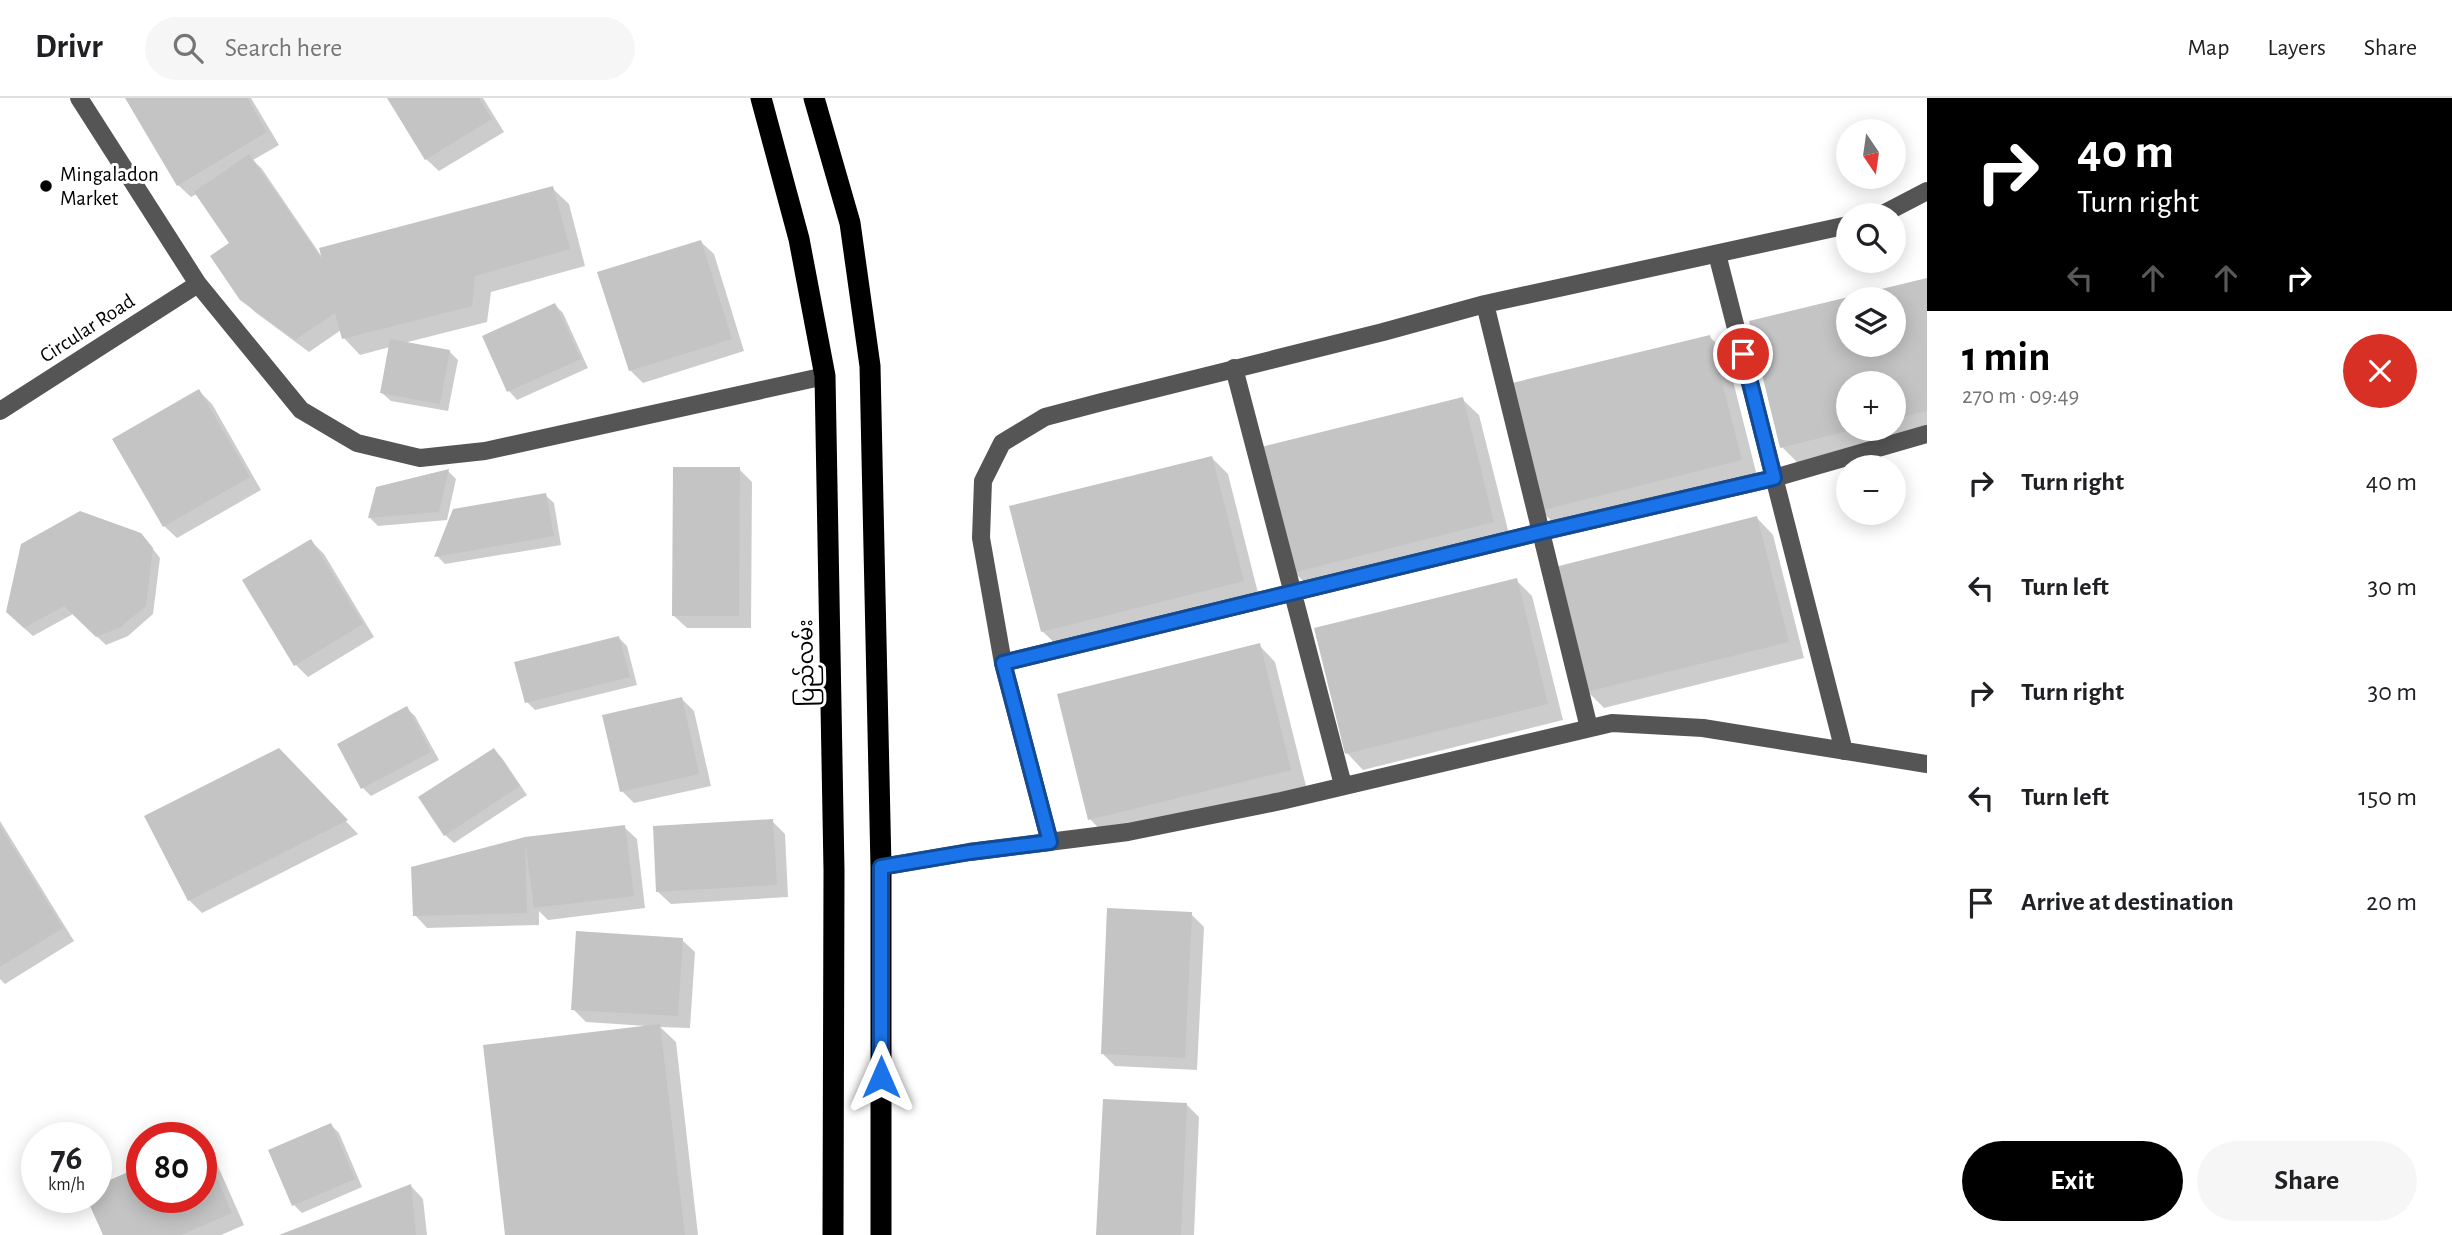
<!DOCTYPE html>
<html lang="en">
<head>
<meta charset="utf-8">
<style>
  body { margin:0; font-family:"Alegreya Sans","Noto Sans Myanmar",sans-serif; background:#f6f6f6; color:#202124; height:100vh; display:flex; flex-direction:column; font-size:26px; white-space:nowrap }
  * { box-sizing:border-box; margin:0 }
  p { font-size:23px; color:#757577 }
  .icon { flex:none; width:38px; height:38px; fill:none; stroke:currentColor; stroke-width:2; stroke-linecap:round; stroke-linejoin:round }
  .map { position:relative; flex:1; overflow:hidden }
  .panel { display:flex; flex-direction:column; background:#fff; width:525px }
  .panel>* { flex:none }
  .guide { background:#000; color:#fff; overflow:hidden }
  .needle { width:46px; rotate:167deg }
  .fabs { position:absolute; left:1836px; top:21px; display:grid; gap:14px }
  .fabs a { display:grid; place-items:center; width:70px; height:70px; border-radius:50%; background:#fff; box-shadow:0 4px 18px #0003; font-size:35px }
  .speed { position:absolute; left:21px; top:1024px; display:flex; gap:14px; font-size:35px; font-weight:700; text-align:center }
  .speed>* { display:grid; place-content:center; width:91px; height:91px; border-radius:50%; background:#fff; box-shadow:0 4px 18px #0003; line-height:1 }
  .speed small { font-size:18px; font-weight:400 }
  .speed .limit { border:10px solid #d22; background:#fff; color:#111 }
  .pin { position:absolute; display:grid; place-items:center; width:60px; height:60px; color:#fff; margin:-30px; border:4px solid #fff; border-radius:50%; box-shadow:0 2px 7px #0007 }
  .me { position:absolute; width:77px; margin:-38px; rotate:0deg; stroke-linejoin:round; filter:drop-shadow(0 0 5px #0008) }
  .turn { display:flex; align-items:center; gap:24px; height:147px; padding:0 35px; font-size:32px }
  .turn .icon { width:91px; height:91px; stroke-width:2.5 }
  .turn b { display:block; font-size:49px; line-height:60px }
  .lanes { display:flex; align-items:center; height:66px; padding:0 35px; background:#0003; justify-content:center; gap:35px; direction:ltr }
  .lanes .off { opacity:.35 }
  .round { display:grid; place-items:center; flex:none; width:74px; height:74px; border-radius:37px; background:#f6f6f6 }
  .summary { display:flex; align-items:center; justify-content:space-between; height:119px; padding:0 35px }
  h1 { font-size:42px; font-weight:700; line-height:52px; color:#000 }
  .primary-button { display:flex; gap:14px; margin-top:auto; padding:14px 35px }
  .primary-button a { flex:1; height:80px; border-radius:42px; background:#000; color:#fff; font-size:28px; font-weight:700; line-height:80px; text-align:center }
  .primary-button a+a { background:#f6f6f6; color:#202124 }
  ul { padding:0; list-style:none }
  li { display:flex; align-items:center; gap:21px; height:105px; padding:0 35px }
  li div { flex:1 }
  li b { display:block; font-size:26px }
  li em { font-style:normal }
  header { display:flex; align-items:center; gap:42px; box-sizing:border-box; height:98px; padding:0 35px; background:#fff; border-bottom:2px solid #e0e0e0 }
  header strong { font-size:33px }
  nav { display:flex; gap:38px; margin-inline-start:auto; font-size:24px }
  .search { width:490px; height:63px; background:#f6f6f6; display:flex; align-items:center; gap:18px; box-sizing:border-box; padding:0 24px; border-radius:38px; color:#757577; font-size:26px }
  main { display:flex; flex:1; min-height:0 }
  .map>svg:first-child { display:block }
</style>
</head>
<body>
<header>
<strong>Drivr</strong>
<div class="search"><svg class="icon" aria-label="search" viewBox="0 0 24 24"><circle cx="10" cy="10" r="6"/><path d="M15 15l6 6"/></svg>Search here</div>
<nav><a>Map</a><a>Layers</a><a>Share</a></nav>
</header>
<main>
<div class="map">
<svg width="1927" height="1137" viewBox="0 0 1927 1137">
  <rect width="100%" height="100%" fill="#fff"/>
  <path fill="#0003" fill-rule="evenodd" d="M127 0H251L279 47 253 62 262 71 322 159 552 90 569 106 585 168 491 194 487 224 404 245 449 253 458 262 448 313 391 303 382 295 390 249 360 257 344 240 341 232 309 254 255 214 242 201 231 145 197 96 191 99 178 87Z
    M389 0H483L504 34 439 73 426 61Z
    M701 144 714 156 744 253 643 285 630 272Z
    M1927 181V333L1798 365 1782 349 1751 225ZM1848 201H1894V247H1848ZM1848 285H1894V331H1848Z
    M555 207 563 215 588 270 517 302 509 293 484 238Z
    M1710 239 1726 255 1757 378 1557 428 1540 412Z
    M199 293 212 306 261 392 177 440 164 428Z
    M1462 301 1479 317 1510 440 1310 490 1294 474Z
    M1212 360 1228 376 1259 499 1059 549 1042 533Z
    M739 371 752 384 751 530H687L674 518Z
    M448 373 456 381 447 422 378 428 370 420 377 390Z
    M545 397 554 405 561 447 445 466 437 458Z
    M1757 420 1773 437 1804 560 1604 610 1587 593Z
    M311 443 324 456 374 539 308 579 296 567Z
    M149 446 160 460 153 516 128 538 106 547 73 516 33 538 16 523Z
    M1516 482 1532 498 1563 622 1363 672 1347 655Z
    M619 540 627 548 637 587 535 612 527 604Z
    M1259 547 1275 564 1306 688 1106 738 1090 721Z
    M682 601 694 613 711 688 634 705 622 693Z
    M406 610 415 618 439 662 371 698 363 690 339 646Z
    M494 652 502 660 527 697 454 745 445 737Z
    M291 665 358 736 202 815 189 802Z
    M0 723 74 843 5 886 0 881Z
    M772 723 785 736 788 799 671 806 658 794Z
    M624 729 637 741 645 810 548 822 539 813V827L427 830 415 817 525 741Z
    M1191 816 1204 829 1197 972 1115 968 1102 955Z
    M682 842 695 854 690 930 660 929 676 944 698 1137H506L646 928 586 924 573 911Z
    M1187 1007 1199 1019 1194 1137H1098Z
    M331 1027 339 1035 362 1089 302 1115 294 1107Z
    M201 1045 213 1057 244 1127 221 1137H105L88 1099H201Z
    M411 1088 423 1101 427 1137H283Z"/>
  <path fill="#c4c4c4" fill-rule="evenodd" d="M125 0H247L267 34 177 88Z
    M387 0H479L492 21 425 62Z
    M249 56 322 161 319 150 553 88 570 151 475 178 472 208 342 241 335 215 295 242 240 202 210 158 229 145 194 94Z
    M701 142 732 241 629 273 597 174Z
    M1927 180V313L1894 321V285H1848V333L1780 350 1749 223ZM1848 201H1894V247H1848Z
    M555 205 581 261 507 294 482 238Z
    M1710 237 1742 362 1539 413 1508 286Z
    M390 241 450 252 440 306 380 295Z
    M199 291 250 379 163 429 112 341Z
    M1463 299 1494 424 1292 475 1261 349Z
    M1212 358 1244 483 1041 534 1009 408Z
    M673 369H740L739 518H672Z
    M449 371 439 414 368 420 376 389Z
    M546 395 554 438 434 459 453 411Z
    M80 413 141 435 153 450 146 508 119 530 96 539 64 508 24 530 6 514 21 446Z
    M1757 418 1789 544 1586 594 1555 469Z
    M311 441 363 526 294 568 242 482Z
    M1517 480 1548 606 1345 656 1314 530Z
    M619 538 630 579 525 605 514 564Z
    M1260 545 1291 672 1088 722 1057 596Z
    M682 599 699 676 620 694 602 617Z
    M407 608 431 654 361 691 337 646Z
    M279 650 348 722 188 803 144 718Z
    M494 650 520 688 444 738 418 699Z
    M773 721 777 787 656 794 653 728Z
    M625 727 634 798 534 810 525 743 527 815 413 818 411 769 525 739Z
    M0 728 63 830 0 869Z
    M1107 810 1192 814 1185 960 1101 956Z
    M576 833 683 840 678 918 571 912Z
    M660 926 685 1137H505L483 947Z
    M1103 1001 1187 1005 1181 1137H1096Z
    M331 1025 355 1081 292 1108 268 1052Z
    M201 1043 232 1115 181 1137H103L86 1099H96V1088L142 1068V1099H201Z
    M411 1086 416 1137H279Z"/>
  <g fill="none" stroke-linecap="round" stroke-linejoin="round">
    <path stroke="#555" stroke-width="18" d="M79 0 198 186 301 312 357 345 420 360 485 353 825 278
      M1881 117 1927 93
      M1717 156 1844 653
      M1485 206 1589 630
      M1234 270 1343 687
      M0 313 198 186
      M1003 565 1541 434 1774 380 1927 336
      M1050 744 1003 565 981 440 983 383 1002 345 1045 319 1102 304 1383 234 1485 206 1848 127
      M881 769 969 754 1128 734 1281 703 1612 625 1703 630 1927 666"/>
    <path stroke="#000" stroke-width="21" d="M761 0 799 141 825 278 834 772 833 1137
      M814 0 850 125 870 268 881 769V1137"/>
  </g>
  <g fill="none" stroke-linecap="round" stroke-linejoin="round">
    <g stroke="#114b97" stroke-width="18">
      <path id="route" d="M881 979V769L970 754 1050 744 1003 565 1541 434 1774 380 1743 256"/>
    </g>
    <use href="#route" stroke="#1a73e8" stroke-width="12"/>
  </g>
  <circle fill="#000" stroke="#fff" stroke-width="2.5" cx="46" cy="88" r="7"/>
  <g text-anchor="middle" stroke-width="6" stroke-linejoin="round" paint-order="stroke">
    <g font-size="21" fill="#000" stroke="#fff" text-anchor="start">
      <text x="60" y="83">Mingaladon<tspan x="60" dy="24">Market</tspan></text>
    </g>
    <g font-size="21" fill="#000" stroke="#fff">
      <text transform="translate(87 230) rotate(-33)" y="7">Circular Road</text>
      <text transform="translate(806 565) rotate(-91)" y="7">ပြည်လမ်း</text>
    </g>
  </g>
</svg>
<div class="fabs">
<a><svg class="needle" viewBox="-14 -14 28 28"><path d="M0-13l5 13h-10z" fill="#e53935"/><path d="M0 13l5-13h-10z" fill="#757577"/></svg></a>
<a><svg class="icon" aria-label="search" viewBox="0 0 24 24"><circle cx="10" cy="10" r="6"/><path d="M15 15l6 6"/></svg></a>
<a><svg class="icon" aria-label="layers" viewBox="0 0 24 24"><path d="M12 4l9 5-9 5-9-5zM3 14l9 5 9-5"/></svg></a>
<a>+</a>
<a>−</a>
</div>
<div class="speed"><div>76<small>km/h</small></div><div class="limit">80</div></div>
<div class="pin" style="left:1743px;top:256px;background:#d93025"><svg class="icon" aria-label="arrive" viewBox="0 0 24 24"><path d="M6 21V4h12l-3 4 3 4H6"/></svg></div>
<svg class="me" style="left:881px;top:979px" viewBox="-20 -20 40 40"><path d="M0-17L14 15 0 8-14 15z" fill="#1a73e8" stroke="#fff" stroke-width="4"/></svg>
</div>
<section class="panel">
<div class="guide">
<div class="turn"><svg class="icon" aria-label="right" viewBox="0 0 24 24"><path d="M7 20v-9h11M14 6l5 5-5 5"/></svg><div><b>40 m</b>Turn right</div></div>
<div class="lanes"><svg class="icon off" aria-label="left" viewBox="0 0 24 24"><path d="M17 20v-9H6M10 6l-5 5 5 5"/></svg><svg class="icon off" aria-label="ahead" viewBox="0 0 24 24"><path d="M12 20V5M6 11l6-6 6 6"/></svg><svg class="icon off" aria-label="ahead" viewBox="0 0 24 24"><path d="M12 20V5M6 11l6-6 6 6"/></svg><svg class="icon" aria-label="right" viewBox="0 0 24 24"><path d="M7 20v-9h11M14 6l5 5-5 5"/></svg></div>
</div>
<div class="summary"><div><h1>1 min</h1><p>270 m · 09:49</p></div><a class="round" style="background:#d93025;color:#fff"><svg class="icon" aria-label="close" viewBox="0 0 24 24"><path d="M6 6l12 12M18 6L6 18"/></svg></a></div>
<ul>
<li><svg class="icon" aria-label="right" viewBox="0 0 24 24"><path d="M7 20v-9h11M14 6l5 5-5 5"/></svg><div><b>Turn right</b></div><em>40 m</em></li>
<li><svg class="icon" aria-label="left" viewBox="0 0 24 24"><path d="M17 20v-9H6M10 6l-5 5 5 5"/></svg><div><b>Turn left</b></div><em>30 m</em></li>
<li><svg class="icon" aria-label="right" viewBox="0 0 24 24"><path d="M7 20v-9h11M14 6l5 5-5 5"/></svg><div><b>Turn right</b></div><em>30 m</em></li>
<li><svg class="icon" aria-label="left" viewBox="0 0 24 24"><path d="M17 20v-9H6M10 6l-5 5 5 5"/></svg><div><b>Turn left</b></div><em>150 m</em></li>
<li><svg class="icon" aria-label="arrive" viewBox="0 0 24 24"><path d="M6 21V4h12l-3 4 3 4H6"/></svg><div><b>Arrive at destination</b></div><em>20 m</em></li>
</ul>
<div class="primary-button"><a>Exit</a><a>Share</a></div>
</section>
</main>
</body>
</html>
